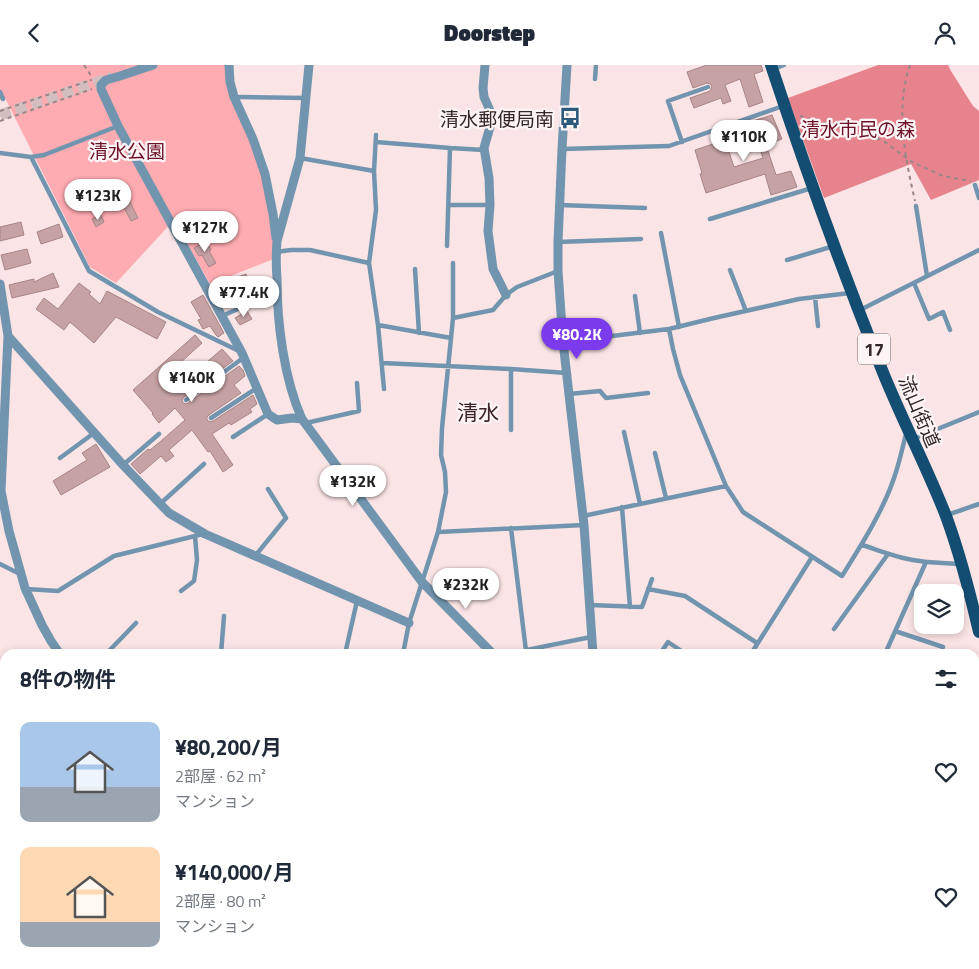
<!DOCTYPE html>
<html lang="ja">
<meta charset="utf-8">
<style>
:root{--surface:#fff;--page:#f2f2f3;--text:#1f2937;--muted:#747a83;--accent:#7c3aed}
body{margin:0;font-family:"Titillium Web","Noto Sans JP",sans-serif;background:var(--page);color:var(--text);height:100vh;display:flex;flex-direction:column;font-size:19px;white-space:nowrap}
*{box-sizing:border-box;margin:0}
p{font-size:16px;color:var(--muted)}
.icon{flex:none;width:28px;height:28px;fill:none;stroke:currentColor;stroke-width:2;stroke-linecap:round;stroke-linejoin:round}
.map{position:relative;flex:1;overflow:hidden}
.sheet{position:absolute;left:0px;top:584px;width:980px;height:321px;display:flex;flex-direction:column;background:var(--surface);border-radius:15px 15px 0 0;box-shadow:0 2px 8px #0003}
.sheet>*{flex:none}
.buttons{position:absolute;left:914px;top:519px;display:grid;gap:10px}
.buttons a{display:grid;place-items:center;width:50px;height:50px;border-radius:10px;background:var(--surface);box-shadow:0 2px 8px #0003;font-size:25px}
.price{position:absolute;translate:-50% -42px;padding:0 11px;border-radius:18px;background:#fff;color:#222;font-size:16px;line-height:32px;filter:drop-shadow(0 1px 2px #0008)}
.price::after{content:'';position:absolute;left:50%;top:30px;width:15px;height:11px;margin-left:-8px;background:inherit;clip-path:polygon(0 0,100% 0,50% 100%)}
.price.current{background:var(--accent);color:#fff}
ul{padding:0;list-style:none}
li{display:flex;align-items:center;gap:15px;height:125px;padding:0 20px}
li span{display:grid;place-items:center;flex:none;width:140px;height:100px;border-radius:10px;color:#555}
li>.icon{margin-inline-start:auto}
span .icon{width:60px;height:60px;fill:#fffc;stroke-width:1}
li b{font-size:21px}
h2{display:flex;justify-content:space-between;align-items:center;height:60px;padding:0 20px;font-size:21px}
header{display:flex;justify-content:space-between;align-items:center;height:65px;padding:0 20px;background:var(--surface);font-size:22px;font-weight:800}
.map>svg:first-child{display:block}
</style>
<header><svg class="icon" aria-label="back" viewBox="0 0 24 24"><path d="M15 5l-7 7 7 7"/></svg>Doorstep<svg class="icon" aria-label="person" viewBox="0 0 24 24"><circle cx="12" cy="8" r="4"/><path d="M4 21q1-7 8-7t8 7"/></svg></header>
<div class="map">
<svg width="979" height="904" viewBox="0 0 979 904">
<rect width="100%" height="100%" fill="#fbe4e5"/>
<path fill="#feabb1" d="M0,0h225c22,63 49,126 49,194l-64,25 -36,-64 -58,63 -26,-16 -85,-169 -5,2z"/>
<path fill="#e7838c" d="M878,0h70l3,6 22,35 6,5v69l-48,20 -20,-36 -87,34 -36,-100z"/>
<path fill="#c6a2a4" stroke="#a78486" d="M707,0h54l2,6 -9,3 9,28 -14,5 -9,-28 -15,6 6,16 -8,3 -2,-6 -27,10 -4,-10 20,-7 2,-5 -2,-2 -3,-1 -14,5 -6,-16z
M772,50l10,24 -16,6 10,30 15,-4 6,16 -26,8 -6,-21 -59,19 -6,-19 2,-1 -7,-23 30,-10 9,27 29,-9 -13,-36z
M122,121l16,32 -7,3 -16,-31z
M101,150l3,7 -8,5 -4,-8z
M21,157l3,13 -24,6v-14z
M59,159l4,13 -22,7 -4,-12z
M206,176l5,9 -2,1 7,12 -7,4 -7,-12 -3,1 -5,-8z
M27,184l4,14 -26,7 -4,-15z
M53,208l6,14 -47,11 -3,-13 25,-6v3z
M246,209l5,13 -22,8 -5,-13z
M79,218l12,9 -2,2 11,10 7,-13 59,31 -9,17 -41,-22 -22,26 -24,-21 -6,8 -28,-21 8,-11 14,11z
M203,230l21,38 -6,4 -2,-2 -6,-9 -7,3 -5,-9 3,-1 -10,-17z
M247,246l5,8 -12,6 -5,-7z
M195,270l7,8 -22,20 10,11 9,-7 1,1 22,-19 11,12 -49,36 -2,3 1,3 3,1 2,-1 51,-37 4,4 2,6 -11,9 7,8 -32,22 -2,2v3l3,2 3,-1 40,-26 4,9 -7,5 2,3 -21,13 -2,-2 -17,11 21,31 -10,7 -13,-21 -2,1 -16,-22 -23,20 5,6 -8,6 -5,-6 -21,18 -9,-10 17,-15 2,1 11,-9 24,-21 -10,-12 -16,15 -7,-9 1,-1 -20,-23z
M96,379l14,23 -49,28 -8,-14 34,-21 -5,-7z"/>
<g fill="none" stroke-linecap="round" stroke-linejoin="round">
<path stroke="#d3bebf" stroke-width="11" stroke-dasharray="11 5.5" stroke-linecap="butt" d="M0,50l112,-38"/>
<path stroke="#998788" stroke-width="2" stroke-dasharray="4 4" stroke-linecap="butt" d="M84,0l6,9 1,7
M910,0c-15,44 -5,92 5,136
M0,46l91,-31
M800,51l82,24 30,22 31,14 28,5
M0,56l92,-32"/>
<path stroke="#7295af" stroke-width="4.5" d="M774,4l10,-4
M595,14l1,-14
M0,27l3,7
M235,32l71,1
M118,61l-74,29 -13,2 58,114 69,41 83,40
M376,77l74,6 -3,98
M682,77l-14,-41 40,-14
M450,83l34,2
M562,84l107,-3 114,-40
M0,88l31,4
M300,93l74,13 2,39 -7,53 9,62 6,64
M374,106l2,-36
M975,120l4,13
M449,140h41
M559,140l86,3
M916,141l11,70
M710,154l102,-31
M661,168l18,94
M558,177l83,-3
M276,187l15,-2h19l59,13
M787,195l47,-14
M415,204l4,64
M730,205l16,41
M914,218l15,36 14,-7 7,18
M635,231l5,37
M815,232l3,29
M860,245l119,-60
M222,251l55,-24
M453,253l40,-8 13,-15 11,-8 41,-16
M378,260l73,13
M669,264l4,20 7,26 46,111 17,26 99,64c20,-32 43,-68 54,-104 4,-13 7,-26 10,-38
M563,277l106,-13 45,-11 54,-12 31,-7 51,-6
M382,298l129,6 56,4
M569,329l31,-3 6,7 42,-5
M186,335l57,-42
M211,353l46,-30
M306,358l53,-12 -2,-28
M511,365v-61
M624,367l16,72
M233,372l35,-23
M913,374l66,-27
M655,388l11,45
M60,393l34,-25
M123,400l36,-31
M160,439l44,-40
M622,442l8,100
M947,450l32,-11
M583,451l143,-30
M511,463l15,123
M438,467l146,-7
M862,480c19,6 38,14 58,16 13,2 27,2 40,3
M255,491l31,-38 -18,-29
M0,499l20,10
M26,524l32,2 56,-35 89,-22
M648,524l37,7 72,47
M181,526l13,-10 3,-21 -2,-24
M590,540l52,2 10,-28
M834,564l54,-75
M895,566l48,16
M106,589l30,-31
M221,589l3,-38
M345,589l12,-53
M403,589l6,-31 29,-91 8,-40 -1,-20 -4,-17 1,-27 11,-110v-55
M507,589l84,-17
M660,589l8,-12 18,12
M751,589l61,-97
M885,589l41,-92
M975,665h4
M975,820l4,1
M978,865l1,-6
M173,900l9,4
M557,900v4
M819,903l12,-3
M8,904l5,-4
M219,904l1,-4
M345,904l1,-4
M490,904l21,-4"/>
<path stroke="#7295af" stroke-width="9" d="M153,0l-33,11 -14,4 -5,5v4l17,37 124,227 26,61 9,6 15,-2 10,1
M229,0l1,17 4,15 19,42 12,35 8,40 3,24
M309,0l-9,93 -23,83c-1,13 -1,25 0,38 0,44 7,100 25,140l120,163 71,72
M485,0l-2,23 1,9 8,18v5l-8,28 5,30 1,27 -2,26 5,38 13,26
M567,0l-5,84 -4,93v29l5,71 21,183 9,129
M0,219l8,52 -7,155 8,40 16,57 17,37 9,16 9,13
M8,271l115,129 46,48 36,21 204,89
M975,759h4
M615,900l1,4
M683,900l1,4
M819,903v-3
M763,904l15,-4"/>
<path stroke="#134d71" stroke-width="12" d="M771,0c34,103 71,205 111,305 20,50 45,97 64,146 14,38 24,77 33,116"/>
</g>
<defs>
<g id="bus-bare" transform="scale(1.725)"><path d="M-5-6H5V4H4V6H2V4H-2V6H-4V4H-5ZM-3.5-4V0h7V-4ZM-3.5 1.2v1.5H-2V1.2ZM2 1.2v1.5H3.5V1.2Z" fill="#2d5a7a" stroke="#fdf5f5" stroke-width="2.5" paint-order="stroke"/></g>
</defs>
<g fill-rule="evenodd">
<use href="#bus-bare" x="570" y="53"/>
</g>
<g text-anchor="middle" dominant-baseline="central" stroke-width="4.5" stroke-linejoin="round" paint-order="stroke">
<rect fill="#fdf5f5" stroke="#706465" stroke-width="1" x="858" y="268.5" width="32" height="31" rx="4"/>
<g font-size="18" font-weight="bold" fill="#342627">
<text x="874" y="284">17</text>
</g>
<g font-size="19" fill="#342627" stroke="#fdf5f5" text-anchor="end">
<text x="554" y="53">清水郵便局南</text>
</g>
<g font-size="19" fill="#6c1125" stroke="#fdf5f5">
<text x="858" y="63">清水市民の森</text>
<text x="127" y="85">清水公園</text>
</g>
<g font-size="19" fill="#342627" stroke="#fdf5f5">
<text transform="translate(920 346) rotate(67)">流山街道</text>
</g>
<g font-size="21" fill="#3e2224" stroke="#fdf5f5">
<text x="478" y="347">清水</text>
</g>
</g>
</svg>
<div class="buttons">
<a><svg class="icon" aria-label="layers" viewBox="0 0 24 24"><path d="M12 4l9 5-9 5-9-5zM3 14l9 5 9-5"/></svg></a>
</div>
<b class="price" style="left:744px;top:97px">¥110K</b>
<b class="price" style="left:98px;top:156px">¥123K</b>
<b class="price" style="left:205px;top:188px">¥127K</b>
<b class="price" style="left:244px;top:253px">¥77.4K</b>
<b class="price current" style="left:577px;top:295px">¥80.2K</b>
<b class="price" style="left:192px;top:338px">¥140K</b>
<b class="price" style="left:353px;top:442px">¥132K</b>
<b class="price" style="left:466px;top:545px">¥232K</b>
<section class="sheet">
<h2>8件の物件<svg class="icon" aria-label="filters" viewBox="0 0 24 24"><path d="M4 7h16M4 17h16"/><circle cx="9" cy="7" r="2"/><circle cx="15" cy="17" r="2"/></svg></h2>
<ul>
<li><span style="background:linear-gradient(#a9c7e8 65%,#9aa5b1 0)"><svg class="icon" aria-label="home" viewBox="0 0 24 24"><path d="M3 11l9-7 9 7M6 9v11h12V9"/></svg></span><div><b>¥80,200/月</b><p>2部屋 · 62 m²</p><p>マンション</p></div><svg class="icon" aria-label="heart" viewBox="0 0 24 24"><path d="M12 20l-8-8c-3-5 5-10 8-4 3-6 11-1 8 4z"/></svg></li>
<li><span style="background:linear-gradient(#ffd9b3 75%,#9aa5b1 0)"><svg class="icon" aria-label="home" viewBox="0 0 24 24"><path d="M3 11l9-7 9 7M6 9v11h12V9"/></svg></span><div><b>¥140,000/月</b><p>2部屋 · 80 m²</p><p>マンション</p></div><svg class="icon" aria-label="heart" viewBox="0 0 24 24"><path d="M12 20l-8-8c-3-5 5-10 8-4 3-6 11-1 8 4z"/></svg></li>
</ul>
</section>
</div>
